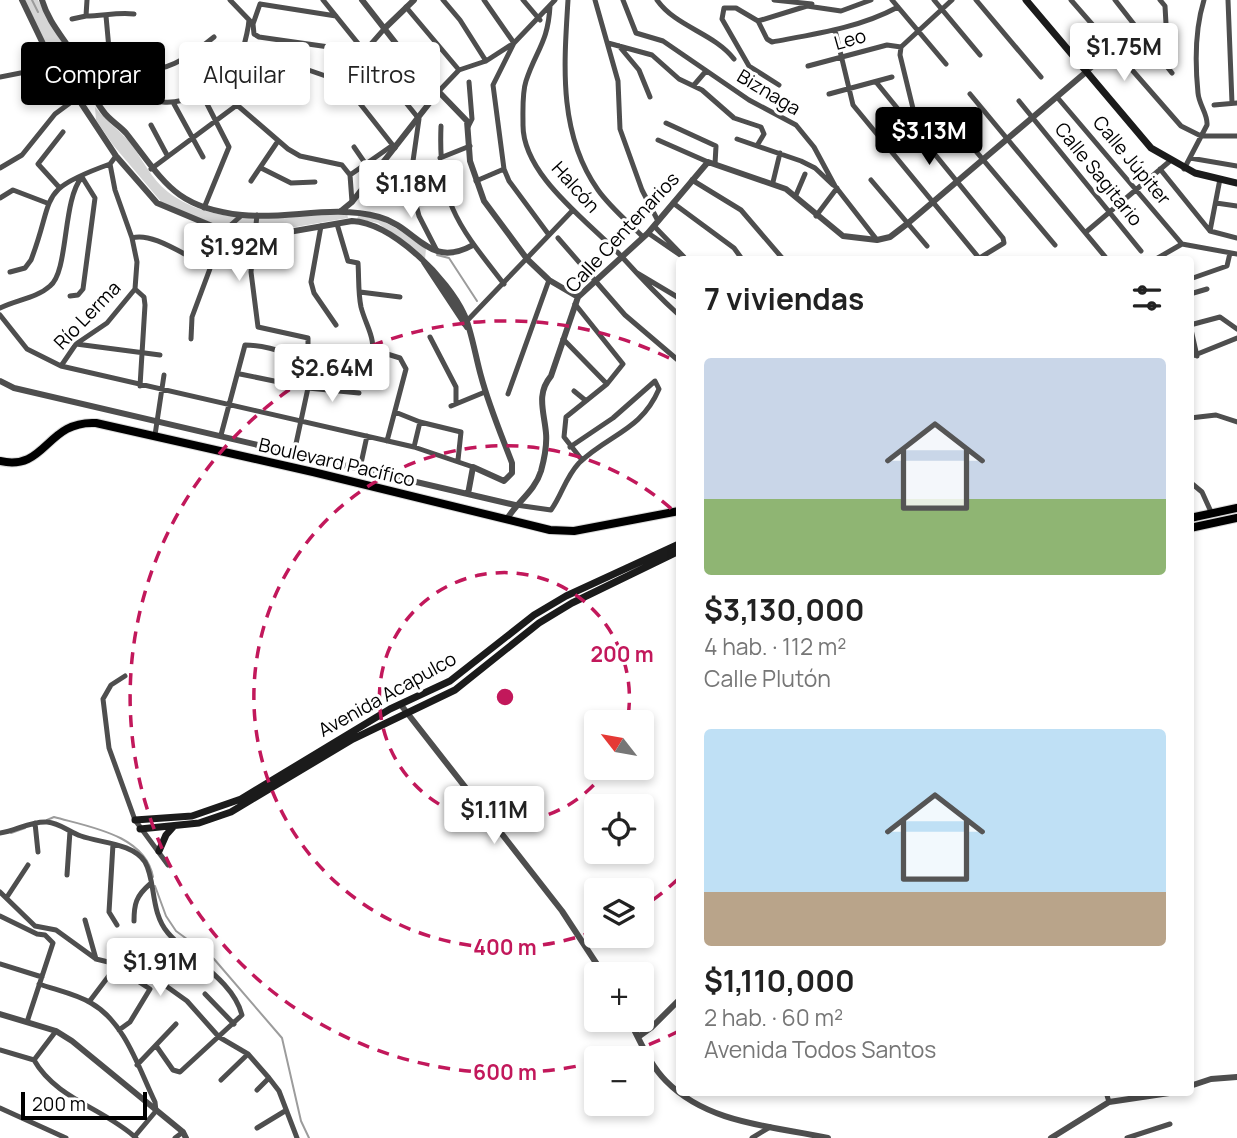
<!DOCTYPE html>
<html lang="es">
<meta charset="utf-8">
<style>
:root{--surface:#fff;--page:#f2f2f2;--text:#222;--muted:#767676;--accent:#000}
body{margin:0;font-family:Manrope,sans-serif;background:var(--page);color:var(--text);height:100vh;display:flex;flex-direction:column;font-size:26px;white-space:nowrap}
*{box-sizing:border-box;margin:0}
p{font-size:23px;color:var(--muted)}
.icon{flex:none;width:38px;height:38px;fill:none;stroke:currentColor;stroke-width:2;stroke-linecap:round;stroke-linejoin:round}
.map{position:relative;flex:1;overflow:hidden}
.sheet{position:absolute;left:676px;top:256px;width:518px;height:840px;display:flex;flex-direction:column;background:var(--surface);border-radius:7px;box-shadow:0 4px 10px #0003}
.sheet>*{flex:none}
.top-card{position:absolute;left:21px;top:42px;width:550px;height:63px;display:flex;gap:14px}
.needle{width:46px;rotate:301deg}
.controls{position:absolute;left:584px;top:710px;display:grid;gap:14px}
.controls a{display:grid;place-items:center;width:70px;height:70px;border-radius:7px;background:var(--surface);box-shadow:0 4px 10px #0003;font-size:35px}
.scale{position:absolute;left:21px;bottom:18px;width:126px;box-sizing:border-box;padding-left:7px;border:4px solid #000;border-top:0;font-size:19px;line-height:24px;white-space:nowrap;color:#000;-webkit-text-stroke:5px #fff;paint-order:stroke}
.price{position:absolute;translate:-50% -60px;padding:0 16px;border-radius:7px;background:#fff;color:#222;font-size:23px;line-height:46px;filter:drop-shadow(0 2px 4px #0008)}
.price::after{content:'';position:absolute;left:50%;top:42px;width:21px;height:16px;margin-left:-10px;background:inherit;clip-path:polygon(0 0,100% 0,50% 100%)}
.price.selected{background:var(--accent);color:#fff}
ul{padding:0;list-style:none}
li{display:grid;align-content:center;gap:14px;height:371px;padding:0 28px}
li span{display:grid;place-items:center;height:217px;border-radius:7px;color:#555}
li>.icon{margin-inline-start:auto}
span .icon{width:126px;height:126px;fill:#fffc;stroke-width:1}
li b{font-size:30px}
h2{display:flex;justify-content:space-between;align-items:center;height:84px;padding:0 28px;font-size:30px}
.pill{padding:0 24px;border-radius:7px;background:var(--surface);box-shadow:0 4px 10px #0003;font-size:24px;line-height:63px}
.pill.selected{background:var(--accent);color:#fff}
.map>svg:first-child{display:block}
</style>
<div class="map">
<svg width="1237" height="1138" viewBox="0 0 1237 1138">
<rect width="100%" height="100%" fill="#fff"/>
<path fill="#d5d5d5" d="M25,0h13l49,88 1,18 -42,-61z
M95,107c10,13 23,22 34,34 13,17 22,38 39,51 49,38 122,24 179,21l1,5 -93,16 -25,-4 -67,-26 -50,-59 -17,-25z
M359,214c29,6 44,18 67,35l-1,10 -47,-36 -21,-4z"/>
<g fill="none" stroke-linecap="round" stroke-linejoin="round">
<path stroke="#9c9c9c" stroke-width="2" d="M32,0l6,12
M437,255l12,3 28,43
M47,820l7,-3c36,10 91,18 99,60
M11,833l14,-5
M155,886l11,30 10,15 38,28 68,79 19,83 8,17"/>
<g stroke="#dbdbdb" stroke-width="10">
<path id="primary" d="M0,461c46,11 46,-41 96,-38l217,49 237,58 24,1 105,-20
M1190,518l47,-10
M1190,528l47,-10"/>
</g>
<path stroke="#4e4e4e" stroke-width="5" d="M87,0l-1,16c17,0 31,-4 48,-2
M230,0l23,24 1,10 5,3 105,15 21,-24
M323,0l96,119 -9,63 9,34 18,35
M443,0l17,20 26,41
M484,0l30,43 -21,42 11,84 5,12 40,54
M523,0l17,20
M568,0c-4,65 -10,133 30,190 12,17 30,32 45,47
M595,0l23,81 2,48 22,61 16,31
M623,0l13,33 27,8 86,59 47,25 18,22 21,39 42,54
M657,0c19,27 57,33 77,59
M774,0l38,4
M892,0l54,64
M934,0l46,55
M976,0l65,77
M1071,0l110,126 20,10h36
M1115,0l57,73
M1160,0l5,6 2,36
M1228,0l4,103
M260,4l76,12
M550,6c-2,37 -14,44 -24,75 -4,12 -3,30 -3,43 -1,52 68,99 100,134 18,20 36,39 56,57
M406,7l53,63
M106,16l3,33
M72,19l14,-3
M758,21l9,18 5,3c43,-8 87,-14 126,-35
M253,24l7,-20
M835,30l18,75 126,153
M608,43l44,12 27,24 23,11 32,28 27,9 3,7 -6,10
M619,46l20,24 11,27
M109,49c6,6 13,15 20,18 32,11 62,-11 85,-30
M74,55l35,-6
M268,56l75,26 52,66
M808,66l79,-21 14,2
M1086,72l53,-44
M106,74l9,17c28,7 54,19 80,4l9,3 25,49 -25,61
M0,77l56,-11
M876,82l127,156 1,5 -26,16
M694,85l12,-14
M779,85l-30,-19 -27,-47 2,-11h12l22,13 49,-15 34,5 30,-11
M438,92l21,-22 27,-9 28,-18 41,-43
M829,94l63,-17
M970,94l137,165
M1057,97l125,147
M1019,101l122,150
M174,104l29,53
M237,105l51,44 12,7 42,9 8,10 2,27
M1214,105l23,-2
M942,111l113,134
M666,123l50,23 -1,18
M151,125l16,30
M441,126c-3,77 17,99 63,158
M468,127l4,-8 -3,-37
M919,133l-19,-78 1,-8 51,-47
M737,139l64,22 14,7 18,17
M658,140l50,22
M354,147l11,16
M440,158l30,-12
M1190,158l47,8
M0,168l22,-13 33,-41 23,-17
M261,168l30,15 24,-1
M151,169l86,-64c-8,-28 10,-57 12,-85
M1160,169l50,62
M1184,169l23,-44c1,-11 -8,-20 -9,-32 -3,-30 -3,-64 6,-93
M350,175l43,-30
M692,180l49,30 42,49
M871,180l56,66
M251,181l27,-40
M476,181l28,-12
M773,182l7,-29
M58,186l-20,-22 25,-32
M796,195l9,-21
M0,198l13,-8 34,13
M673,203l61,45 8,11
M1216,203l21,3
M257,215l-6,57 7,55 50,11v50l-14,65
M816,216l21,-28
M321,226l-10,56 3,11 22,32
M654,226l30,31
M1210,231l10,-52
M1210,231l27,7
M282,232l2,33
M1086,232l84,-71
M648,233l38,26
M132,238c21,-7 57,21 79,29
M558,238l67,77 54,46
M1156,259l26,-15 55,10
M10,272l15,-4 6,-8c25,-65 4,-69 79,-96l6,-8
M637,273l42,25
M1190,279l37,-13 3,-13
M135,289l9,8 1,8 -5,81
M360,292l40,5
M1190,294l17,-5
M70,296l8,-1 5,-6 12,-91 -13,-21
M575,304l48,60 -16,20 -41,33 -2,20 18,23
M0,308c16,-8 37,-10 50,-22 19,-15 12,-86 32,-109
M0,315l27,34 34,17 353,81 59,20
M464,324l109,-114
M430,337l26,50v16
M191,339l1,-22 32,-86 18,-16
M563,339l44,45
M76,344l84,11
M1197,356l-7,-31 30,-8 17,12
M1190,357l47,-19
M370,360l14,-7 16,5 6,11 -19,72
M61,366l15,-22 31,-21 28,-34 2,-27 -5,-24 -17,-48 -5,-26
M240,374l68,14 51,5
M574,391l11,9
M508,394l41,-114
M451,406l34,-14
M395,412l25,10 41,10 -3,28
M1190,418l26,-3 21,7
M155,435l9,-60
M221,435l24,-90c43,0 81,34 125,15 8,-20 -4,-33 -9,-53 -3,-14 -2,-30 -3,-44l-10,-2 -11,-37
M414,447l6,-25
M360,468l7,-32
M1190,482l12,10 10,22
M516,505l35,5c11,-15 14,-32 28,-47 30,-29 62,-32 80,-74l-4,-8 -42,37 -43,29
M125,676l-14,9 -8,14 6,49 26,72 33,45
M35,823l3,29
M0,833c16,-2 30,-12 47,-11 13,1 22,10 34,14 19,7 52,7 64,26 11,19 5,50 23,71 22,26 65,47 74,82l-62,57 -7,-2 -16,-23
M113,844l-4,68 8,13
M67,875l3,-44
M0,892l35,34 21,4 40,29 49,12 42,30 32,36 29,17 21,24 10,13 18,47
M7,897l21,-32
M0,916l37,18 8,1 8,8 -26,79
M85,920l11,39
M134,921c0,-17 2,-25 16,-37
M0,964l42,13
M116,967l34,22 -20,33 -11,8
M39,984c17,6 37,10 52,19 34,19 48,66 64,99l1,9 -21,25
M205,994l29,30
M89,1002l28,-37
M0,1050l34,10
M34,1060c22,39 71,49 102,78
M34,1060l22,-29
M137,1065l39,-41
M221,1080l27,-26
M257,1090l12,-12
M1106,1092l3,10
M0,1108l66,30
M257,1128l28,-17
M175,1138l8,-6
M752,1138l18,-11
M1127,1138l43,-14"/>
<path stroke="#4e4e4e" stroke-width="6" d="M22,0l24,50 70,106 41,47 67,28 30,7 98,-17c41,2 96,58 112,93 7,14 12,45 17,62 8,30 20,58 31,87v10l-8,8 -31,-14 -5,27
M42,0c6,21 20,36 32,55 11,17 16,40 29,56 6,9 16,14 23,22 38,48 48,75 116,82 46,5 90,-11 137,2 38,10 49,53 94,28
M362,0l50,64 55,57 3,40 14,40 43,58 22,21 29,17
M385,28l29,-28
M341,211l11,-9 86,-110
M424,262l43,65
M0,381l14,7 501,117
M507,519c10,-17 28,-28 34,-48 3,-11 6,-27 5,-38 -2,-22 -10,-39 5,-57l27,-79 70,-64 60,-71 78,27 57,47 34,4 13,-3 17,-13 179,-152
M401,705l161,206 42,64
M0,1014l56,17 16,10 111,91 3,6
M629,1020c11,20 20,44 37,61 42,43 106,45 162,57
M638,1037l14,-10 27,-27
M1190,1086l21,-7 26,-2
M1051,1138l58,-36 67,-10"/>
<path stroke="#1b1b1b" stroke-width="7" d="M1026,0l125,148 44,25 42,10
M135,820l57,-4 49,-17 149,-90 60,-28 84,-66 32,-19 113,-52
M140,829l59,-6 32,-11 122,-73 102,-49 84,-67 33,-20 107,-52
M159,851l7,-16 8,-9"/>
<use href="#primary" stroke="#000" stroke-width="8"/>
</g>
<g fill="none" stroke="#c2185b" stroke-width="3.5" stroke-dasharray="12 9">
<path d="M607 769A125 125 0 1 1 627 722"/>
<path d="M678 879A251 251 0 0 1 644 906M595 931A251 251 0 1 1 678 515"/>
<path d="M679 1031A376 376 0 0 1 609 1058M596 1062A376 376 0 1 1 679 363"/>
</g>
<g text-anchor="middle" dominant-baseline="central" stroke-width="6" stroke-linejoin="round" paint-order="stroke">
<g font-size="19" fill="#000" stroke="#fff">
<text transform="translate(850 39) rotate(-16)">Leo</text>
<text transform="translate(769 92) rotate(31)">Biznaga</text>
<text transform="translate(1132 160) rotate(50)">Calle Júpiter</text>
<text transform="translate(1099 174) rotate(51)">Calle Sagitario</text>
<text transform="translate(576 187) rotate(48)">Halcón</text>
<text transform="translate(622 232) rotate(-47)">Calle Centenarios</text>
<text transform="translate(87 315) rotate(-46)">Río Lerma</text>
<text transform="translate(337 462) rotate(13)">Boulevard Pacífico</text>
<text transform="translate(387 694) rotate(-29)">Avenida Acapulco</text>
</g>
</g>
<circle cx="505" cy="697" r="10" fill="#c2185b" stroke="#fff" stroke-width="3.5"/>
<g font-size="21" text-anchor="middle" font-weight="bold" fill="#c2185b" stroke="#fff" stroke-width="6" stroke-linejoin="round" paint-order="stroke">
<text x="622" y="662">200 m</text>
<text x="505" y="955">400 m</text>
<text x="505" y="1080">600 m</text>
</g>
</svg>
<div class="controls">
<a><svg class="needle" viewBox="-14 -14 28 28"><path d="M0-13l5 13h-10z" fill="#e53935"/><path d="M0 13l5-13h-10z" fill="#767676"/></svg></a>
<a><svg class="icon" aria-label="locate" viewBox="0 0 24 24"><circle cx="12" cy="12" r="6"/><path d="M12 2v4M12 18v4M2 12h4M18 12h4"/></svg></a>
<a><svg class="icon" aria-label="layers" viewBox="0 0 24 24"><path d="M12 4l9 5-9 5-9-5zM3 14l9 5 9-5"/></svg></a>
<a>+</a>
<a>−</a>
</div>
<div class="scale">200 m</div>
<b class="price" style="left:1124px;top:83px">$1.75M</b>
<b class="price selected" style="left:929px;top:167px">$3.13M</b>
<b class="price" style="left:411px;top:220px">$1.18M</b>
<b class="price" style="left:239px;top:283px">$1.92M</b>
<b class="price" style="left:332px;top:404px">$2.64M</b>
<b class="price" style="left:494px;top:846px">$1.11M</b>
<b class="price" style="left:160px;top:998px">$1.91M</b>
<div class="top-card">
<a class="pill selected">Comprar</a>
<a class="pill">Alquilar</a>
<a class="pill">Filtros</a>
</div>
<section class="sheet">
<h2>7 viviendas<svg class="icon" aria-label="filters" viewBox="0 0 24 24"><path d="M4 7h16M4 17h16"/><circle cx="9" cy="7" r="2"/><circle cx="15" cy="17" r="2"/></svg></h2>
<ul>
<li><span style="background:linear-gradient(#c9d6e8 65%,#8fb573 0)"><svg class="icon" aria-label="home" viewBox="0 0 24 24"><path d="M3 11l9-7 9 7M6 9v11h12V9"/></svg></span><div><b>$3,130,000</b><p>4 hab. · 112 m²</p><p>Calle Plutón</p></div></li>
<li><span style="background:linear-gradient(#bfe0f5 75%,#b9a48a 0)"><svg class="icon" aria-label="home" viewBox="0 0 24 24"><path d="M3 11l9-7 9 7M6 9v11h12V9"/></svg></span><div><b>$1,110,000</b><p>2 hab. · 60 m²</p><p>Avenida Todos Santos</p></div></li>
</ul>
</section>
</div>
